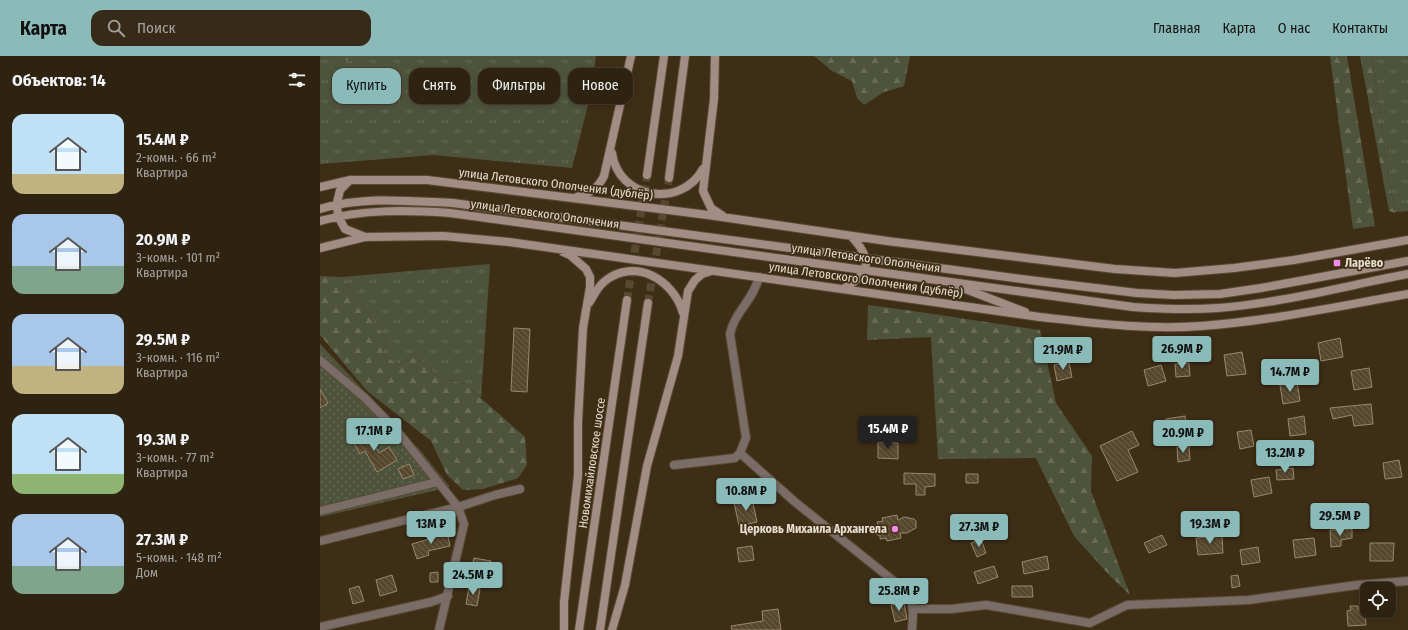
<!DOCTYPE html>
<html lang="ru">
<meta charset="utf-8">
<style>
:root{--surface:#2e2210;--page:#362a19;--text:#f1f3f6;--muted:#a7a49f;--line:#493f30;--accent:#8bbbb9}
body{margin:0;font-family:"Fira Sans Condensed",sans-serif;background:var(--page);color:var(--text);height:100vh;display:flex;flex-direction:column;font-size:15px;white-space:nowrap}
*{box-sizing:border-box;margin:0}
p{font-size:13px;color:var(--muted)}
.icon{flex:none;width:22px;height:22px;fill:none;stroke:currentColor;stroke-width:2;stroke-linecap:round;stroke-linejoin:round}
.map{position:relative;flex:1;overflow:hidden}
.panel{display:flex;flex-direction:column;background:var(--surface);width:320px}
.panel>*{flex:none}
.hud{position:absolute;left:12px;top:12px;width:380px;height:36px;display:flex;gap:8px}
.fabs{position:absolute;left:1040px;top:526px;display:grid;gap:8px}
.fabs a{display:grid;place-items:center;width:36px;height:36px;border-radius:8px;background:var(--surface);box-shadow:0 2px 6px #0003,0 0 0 1px var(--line);font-size:20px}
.price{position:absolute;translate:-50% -34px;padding:0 9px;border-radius:4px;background:var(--accent);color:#111;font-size:13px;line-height:26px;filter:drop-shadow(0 1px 2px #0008)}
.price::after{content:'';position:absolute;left:50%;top:24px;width:12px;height:9px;margin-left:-6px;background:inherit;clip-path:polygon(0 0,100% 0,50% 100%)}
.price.active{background:#222;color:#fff}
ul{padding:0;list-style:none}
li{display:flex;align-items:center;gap:12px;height:100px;padding:0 12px}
li span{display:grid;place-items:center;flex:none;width:112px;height:80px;border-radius:12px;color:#555}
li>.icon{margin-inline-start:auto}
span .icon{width:48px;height:48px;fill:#fffc;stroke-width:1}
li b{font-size:17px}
h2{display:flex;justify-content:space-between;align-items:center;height:48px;padding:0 12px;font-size:17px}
.tag{padding:0 14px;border-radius:12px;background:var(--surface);box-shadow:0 2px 6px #0003,0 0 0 1px var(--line);font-size:14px;line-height:36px}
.tag.active{background:var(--accent);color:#111}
header{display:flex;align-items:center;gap:24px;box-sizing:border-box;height:56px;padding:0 20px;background:var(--accent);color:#111}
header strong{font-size:19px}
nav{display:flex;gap:22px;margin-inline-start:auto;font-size:14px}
.search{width:280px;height:36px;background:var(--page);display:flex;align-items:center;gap:10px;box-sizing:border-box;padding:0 14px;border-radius:12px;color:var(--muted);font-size:15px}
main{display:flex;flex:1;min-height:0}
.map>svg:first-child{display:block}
</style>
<header>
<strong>Карта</strong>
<div class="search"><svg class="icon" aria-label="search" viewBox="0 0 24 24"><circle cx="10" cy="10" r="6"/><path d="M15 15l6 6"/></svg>Поиск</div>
<nav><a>Главная</a><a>Карта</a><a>О нас</a><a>Контакты</a></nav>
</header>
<main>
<section class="panel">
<h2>Объектов: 14<svg class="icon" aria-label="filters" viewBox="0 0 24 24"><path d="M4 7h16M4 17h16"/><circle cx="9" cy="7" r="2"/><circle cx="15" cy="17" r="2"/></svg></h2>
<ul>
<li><span style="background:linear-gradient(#bfe0f5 75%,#c2b280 0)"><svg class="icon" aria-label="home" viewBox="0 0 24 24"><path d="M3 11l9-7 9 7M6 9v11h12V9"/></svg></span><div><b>15.4M ₽</b><p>2-комн. · 66 m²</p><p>Квартира</p></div></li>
<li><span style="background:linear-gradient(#a9c7e8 65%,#7fa58c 0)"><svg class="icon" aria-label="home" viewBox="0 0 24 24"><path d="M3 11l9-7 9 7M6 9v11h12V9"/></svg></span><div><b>20.9M ₽</b><p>3-комн. · 101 m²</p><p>Квартира</p></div></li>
<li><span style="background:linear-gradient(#a9c7e8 65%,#c2b280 0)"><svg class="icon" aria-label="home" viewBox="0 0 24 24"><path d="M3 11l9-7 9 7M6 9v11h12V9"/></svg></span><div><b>29.5M ₽</b><p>3-комн. · 116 m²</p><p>Квартира</p></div></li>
<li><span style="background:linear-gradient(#bfe0f5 75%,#8fb573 0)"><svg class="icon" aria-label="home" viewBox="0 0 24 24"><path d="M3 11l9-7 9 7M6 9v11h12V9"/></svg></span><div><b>19.3M ₽</b><p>3-комн. · 77 m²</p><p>Квартира</p></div></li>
<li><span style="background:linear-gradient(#a9c7e8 65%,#7fa58c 0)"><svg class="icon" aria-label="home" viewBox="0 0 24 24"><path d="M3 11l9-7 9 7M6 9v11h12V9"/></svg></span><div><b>27.3M ₽</b><p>5-комн. · 148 m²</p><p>Дом</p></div></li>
</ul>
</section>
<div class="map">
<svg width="1088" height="574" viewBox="0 0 1088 574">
<defs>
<pattern id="grass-tufts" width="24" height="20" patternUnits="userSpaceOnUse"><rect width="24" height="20" fill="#4e543c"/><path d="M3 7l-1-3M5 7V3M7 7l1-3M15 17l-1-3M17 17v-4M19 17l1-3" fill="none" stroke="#686c57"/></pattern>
<pattern id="forest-firs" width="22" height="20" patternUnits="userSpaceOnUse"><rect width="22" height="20" fill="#4e543c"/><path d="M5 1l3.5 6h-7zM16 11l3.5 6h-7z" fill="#686c57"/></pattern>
<pattern id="garden-dots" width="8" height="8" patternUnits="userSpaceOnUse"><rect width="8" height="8" fill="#4e543c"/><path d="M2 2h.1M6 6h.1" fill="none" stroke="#686c57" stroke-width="1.8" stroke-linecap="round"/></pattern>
<pattern id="building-back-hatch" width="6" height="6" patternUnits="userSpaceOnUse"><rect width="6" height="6" fill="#57472e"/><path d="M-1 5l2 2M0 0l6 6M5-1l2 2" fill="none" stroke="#6f614b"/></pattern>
</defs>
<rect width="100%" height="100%" fill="#3e2e16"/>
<path fill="url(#grass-tufts)" d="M10,0l8,4 19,1 6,-5h233l-5,37 -19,75 -138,-13 -114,9v-106z
M1052,0h36v155l-13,1 -7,-37z
M170,208l-9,134 -16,-14 -25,-6 -23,-22 -18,8 -18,-10 6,-14 -45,-63z"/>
<path fill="url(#forest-firs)" d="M0,0h43l-6,5 -19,-1 -8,-4 -9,3z
M494,0h96l-6,30 -20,6 -20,13 -7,-7 -5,-17 -20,-10z
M1010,0h17l28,170 -22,3z
M1040,0h12l16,119 7,38 -6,-2z
M0,220l22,1 45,63 -6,14 18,10 18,-8 23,22 25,6 60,53 2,28 -9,13 -35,11 -20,1 -16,-15 -16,-34 -64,-50 -47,-56z
M548,249c58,7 115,17 172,25l16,73 36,53 -1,35 39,104 -20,-19 -36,-40 -38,-78 -98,1 -7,-122 -64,3z"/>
<path fill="url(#garden-dots)" d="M0,288l99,105 31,38 -130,30z"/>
<path fill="url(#building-back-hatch)" stroke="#9a886d" d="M194,272l16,1 -3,63 -16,-1z
M1020,282l3,19 -22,4 -3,-18z
M922,296l4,22 -19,2 -3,-21z
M749,306l3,15 -15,4 -3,-16z
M869,307l1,13 -14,1 -1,-13z
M841,309l5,16 -18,5 -4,-16z
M1049,312l3,19 -18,3 -3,-19z
M977,326l3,19 -17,3 -3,-19z
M0,333l8,14 -8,5z
M1051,348l2,20 -19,2 -2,-11 -19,4 -3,-11z
M865,360l2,16 -19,2 -2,-15z
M984,360l2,18 -16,2 -2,-17z
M931,374l3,16 -14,3 -3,-17z
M812,375l7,14 -11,5 10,22 -21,9 -17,-35z
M46,376l13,21 10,-6 8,13 -20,12 -12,-21 -5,3 -8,-14z
M558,386l20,1v16l-20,-1z
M869,390l1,14 -12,2 -1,-15z
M1079,404l3,17 -17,2 -2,-16z
M89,408l5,11 -11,4 -5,-10z
M973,412l1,11 -17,1 -1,-10z
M584,417l31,1v12l-10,1v8h-9v-11h-12z
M646,418h12v9h-12z
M949,421l3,16 -18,4 -3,-17z
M432,442l5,24 -18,4 -5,-24z
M577,459l1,5 6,-3 10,2 2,2v7l-9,5h-7l1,5 -14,3 -1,-3 -6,1v-4h-3l-2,-9h3l-1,-4 6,-1 -1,-3z
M1032,473v9l-11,2v6l-10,1 -1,-17z
M127,475l3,15 -22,5 1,4 -12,4 -5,-15 24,-7 -1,-3z
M842,479l5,10 -18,8 -5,-10z
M902,480l1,17 -25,2 -2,-17z
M994,482l2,17 -21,3 -2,-18z
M661,483l5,14 -9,4 -6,-14z
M1050,487h24l-1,18h-23z
M432,490l2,14 -15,2 -2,-14z
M938,491l2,15 -18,3 -2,-15z
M727,500l2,13 -25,5 -2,-12z
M154,502l17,3 -2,15 -18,-4z
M674,510l4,11 -20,7 -4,-12z
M118,516v10h-8v-9z
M72,519l5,16 -17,5 -4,-16z
M918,519l2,11 -8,2 -1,-12z
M39,530l5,15 -11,3 -4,-15z
M692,530h20l1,11h-21z
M149,531l11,2 -3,17 -11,-2z
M584,547l3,16 -12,3 -4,-17z
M1030,550h8v4h7l1,15 -18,1 -1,-15 4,-1z
M458,553l3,21h-49l-1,-4 32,-5 -1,-10z"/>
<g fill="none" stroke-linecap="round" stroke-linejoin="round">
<path stroke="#584832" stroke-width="8" stroke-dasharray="8 4" stroke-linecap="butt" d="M307,244l20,-125
M328,247l21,-125"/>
<g stroke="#594a34" stroke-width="10">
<path id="street" d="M0,304l45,38 33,34 60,75 6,17 -25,106
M420,397l55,49 110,88c10,12 8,26 7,40
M354,409l61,-7 5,-5 6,-15 -16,-104c5,-23 23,-33 29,-57
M0,455l117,-29
M0,485l138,-34 37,-12 25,-6
M593,553h38l35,-4 104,18 37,-18 122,-5 108,-15 51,-4
M0,571l111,-25 17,-6"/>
</g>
<g stroke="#594a34" stroke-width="10">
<path id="secondary" d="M395,0l-1,43 -11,92 8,17 12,8
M292,97c6,46 69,56 91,16
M327,119l17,-119
M349,122l16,-122
M30,124l-10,10 -3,13 1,13 7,13 20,8
M0,131l30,-7h77l281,35 179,26 228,28 60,4 59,-5 60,-8 114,-20
M257,141c13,-3 21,-9 27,-21l27,-120
M0,153c44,-13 88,-8 133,-6l584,78 100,12 37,2 46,-1 41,-6 147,-27
M0,165c43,-12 86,-11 130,-8l683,94c28,2 57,3 85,1 64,-5 127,-22 190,-34
M0,192l45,-11 78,-1 66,6 531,75c53,6 107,13 161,9 69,-5 139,-20 207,-32
M243,196l7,3 16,14 4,8v10l-7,41 -5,94v53l-14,127v28
M635,229l70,27
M523,233c28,-16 30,-30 8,-53
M269,247c5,-8 9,-17 16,-22 30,-24 69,-1 78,32
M259,574l48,-330
M280,574l48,-327
M292,574l13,-45 22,-119 31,-110 10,-65 7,-11 7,-6 9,-3"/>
</g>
<use href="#street" stroke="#7a6c66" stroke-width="8"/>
<use href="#secondary" stroke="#a28c83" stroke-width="8"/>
</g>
<g fill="#f788eb" stroke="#3e2e16" stroke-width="1.5">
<rect x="1013" y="203" width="8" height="8" rx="2"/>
<circle cx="575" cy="473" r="4"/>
</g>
<g text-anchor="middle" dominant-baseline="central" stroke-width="3.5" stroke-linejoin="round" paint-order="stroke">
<g font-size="12" fill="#e8ded0" stroke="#3e2e16">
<text transform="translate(236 128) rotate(7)">улица Летовского Ополчения (дублёр)</text>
<text transform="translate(225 158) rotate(8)">улица Летовского Ополчения</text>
<text transform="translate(546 202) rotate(8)">улица Летовского Ополчения</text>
<text transform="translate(546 224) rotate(8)">улица Летовского Ополчения (дублёр)</text>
<text transform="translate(272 407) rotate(-82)">Новомихайловское шоссе</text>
</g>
<g font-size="12" font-weight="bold" fill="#e8ded0" stroke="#3e2e16" text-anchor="start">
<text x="1025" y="207">Ларёво</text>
<text x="567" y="473" text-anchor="end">Церковь Михаила Архангела</text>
</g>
</g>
</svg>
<div class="fabs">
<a><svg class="icon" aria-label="locate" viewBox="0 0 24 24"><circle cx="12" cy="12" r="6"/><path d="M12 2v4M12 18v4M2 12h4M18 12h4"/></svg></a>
</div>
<b class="price" style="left:862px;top:314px">26.9M ₽</b>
<b class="price" style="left:743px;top:315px">21.9M ₽</b>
<b class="price" style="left:970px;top:337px">14.7M ₽</b>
<b class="price active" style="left:568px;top:394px">15.4M ₽</b>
<b class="price" style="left:54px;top:396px">17.1M ₽</b>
<b class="price" style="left:863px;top:398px">20.9M ₽</b>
<b class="price" style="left:965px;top:418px">13.2M ₽</b>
<b class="price" style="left:426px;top:456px">10.8M ₽</b>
<b class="price" style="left:1020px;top:481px">29.5M ₽</b>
<b class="price" style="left:111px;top:489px">13M ₽</b>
<b class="price" style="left:890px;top:489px">19.3M ₽</b>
<b class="price" style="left:659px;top:492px">27.3M ₽</b>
<b class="price" style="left:153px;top:540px">24.5M ₽</b>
<b class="price" style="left:579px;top:556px">25.8M ₽</b>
<div class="hud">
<a class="tag active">Купить</a>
<a class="tag">Снять</a>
<a class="tag">Фильтры</a>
<a class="tag">Новое</a>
</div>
</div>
</main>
